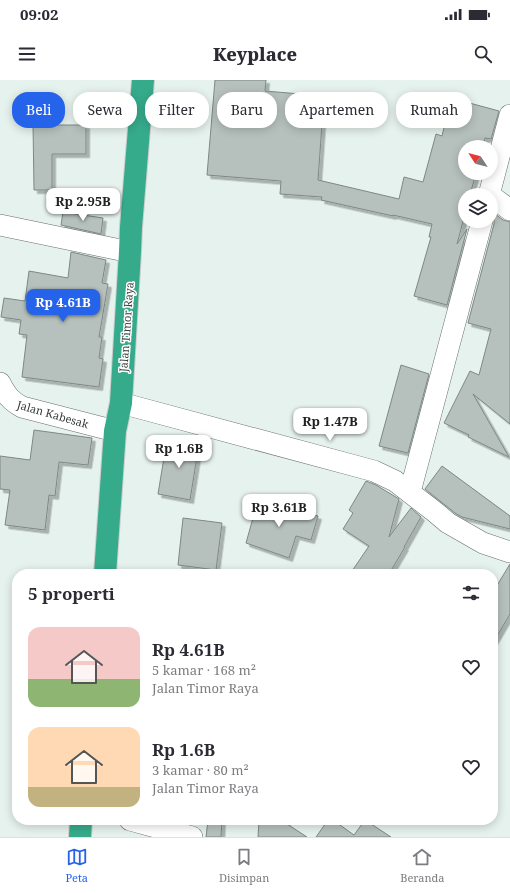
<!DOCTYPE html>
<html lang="id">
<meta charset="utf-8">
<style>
:root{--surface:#fff;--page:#f7f7f7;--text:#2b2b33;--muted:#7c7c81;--line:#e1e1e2;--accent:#2563eb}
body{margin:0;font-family:"Noto Serif",serif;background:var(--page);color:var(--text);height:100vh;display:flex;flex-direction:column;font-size:15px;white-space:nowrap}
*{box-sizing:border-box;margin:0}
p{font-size:13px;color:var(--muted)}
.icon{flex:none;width:22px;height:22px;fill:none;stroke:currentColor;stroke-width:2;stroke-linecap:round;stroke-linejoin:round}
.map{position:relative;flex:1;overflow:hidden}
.details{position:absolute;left:12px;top:489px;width:486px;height:256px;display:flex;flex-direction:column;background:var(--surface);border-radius:16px;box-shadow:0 2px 10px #0003}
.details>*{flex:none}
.guide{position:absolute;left:12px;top:12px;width:486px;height:36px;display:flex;gap:8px}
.needle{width:26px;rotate:306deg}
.buttons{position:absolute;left:458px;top:60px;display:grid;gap:8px}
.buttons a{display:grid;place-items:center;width:40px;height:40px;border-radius:50%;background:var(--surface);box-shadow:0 2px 10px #0003;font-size:20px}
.price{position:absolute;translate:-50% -34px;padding:0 9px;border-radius:8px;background:#fff;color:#222;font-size:13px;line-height:26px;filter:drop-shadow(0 1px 2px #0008)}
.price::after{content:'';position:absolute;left:50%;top:24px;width:12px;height:9px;margin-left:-6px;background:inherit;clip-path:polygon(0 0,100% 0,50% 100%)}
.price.selected{background:var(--accent);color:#fff}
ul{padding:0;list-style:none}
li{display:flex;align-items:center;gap:12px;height:100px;padding:0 16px}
li span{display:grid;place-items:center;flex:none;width:112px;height:80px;border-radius:12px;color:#555}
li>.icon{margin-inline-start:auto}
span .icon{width:48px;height:48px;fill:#fffc;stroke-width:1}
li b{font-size:17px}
h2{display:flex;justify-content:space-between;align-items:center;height:48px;padding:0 16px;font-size:17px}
.pill{padding:0 14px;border-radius:16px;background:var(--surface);box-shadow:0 2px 10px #0003;font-size:14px;line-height:36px}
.pill.selected{background:var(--accent);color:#fff}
.status{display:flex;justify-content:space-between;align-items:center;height:28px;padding:0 20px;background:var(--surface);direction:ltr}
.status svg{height:11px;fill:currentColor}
header{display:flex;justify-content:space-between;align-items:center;height:52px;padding:0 16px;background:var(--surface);font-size:18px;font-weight:800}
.tabs{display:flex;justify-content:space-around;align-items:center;height:56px;border-top:1px solid var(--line);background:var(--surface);font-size:11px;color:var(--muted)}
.tabs a{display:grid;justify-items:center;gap:2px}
.tabs .selected{color:var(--accent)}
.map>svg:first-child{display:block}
</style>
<div class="status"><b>09:02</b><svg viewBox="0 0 49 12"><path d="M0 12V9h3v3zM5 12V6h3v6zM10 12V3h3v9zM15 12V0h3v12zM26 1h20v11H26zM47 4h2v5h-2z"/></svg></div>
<header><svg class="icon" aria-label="menu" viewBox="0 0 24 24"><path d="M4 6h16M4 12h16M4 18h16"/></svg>Keyplace<svg class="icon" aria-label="search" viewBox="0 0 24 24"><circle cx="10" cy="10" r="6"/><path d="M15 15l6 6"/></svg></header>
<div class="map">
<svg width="510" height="757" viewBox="0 0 510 757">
<defs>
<filter id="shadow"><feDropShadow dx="3.5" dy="3.5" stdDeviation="0" flood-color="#0004"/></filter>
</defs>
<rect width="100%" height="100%" fill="#e6f2ed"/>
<path fill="#b6c1bd" stroke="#7d8884" filter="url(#shadow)" d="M215,0h51l-1,11 59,5 -6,84 81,19 5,-22 19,5 13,-48 6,2 9,-38 48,13 -8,28 -6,-1 -2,9h-18v26h11l-6,22h-5v19l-8,30 10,-15 -20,76 -33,-9 17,-59h-2l3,-13 -39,-9v1l-72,-16 1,-3 -42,-3 1,-13 -74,-6z
M33,45h53v29h-34v36h-18z
M491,131l12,9 7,2v202l-37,-30 36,63 -41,-20 1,-2 -25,-12 26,-52 9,4 12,-46 -23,-6 26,-99v-6z
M63,132l40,6 -2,16 -40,-9z
M71,172l35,8 -4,23 6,1 -9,53h3l-3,21 4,1 -4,28 -77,-10 5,-42 -8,-1 2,-14 -20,-3 3,-19 21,3 4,-30 39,7z
M401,285l28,9 -21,79 -29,-7z
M34,350l58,8 -4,27 -29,-3 -4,34 -6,-1 -4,35 -40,-5 5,-35 -10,-1v-33l30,4z
M167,359l32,5 -9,56 -32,-6z
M442,386l68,50v13l-48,-12 -7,-4 -30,-24z
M366,401l10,4 23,14 -10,38 22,-29 10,9 -17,30h1l-16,27h-39l19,-28 -26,-17 10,-16 -4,-3z
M258,420l60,16 -7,24 -15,-4 -7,22 -43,-15z
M183,438l39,5 -6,47 -38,-5z
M510,484v50l-17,29v-51z
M208,740h14l-1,17h-15z
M259,740h28v4l20,13h-49z
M328,740h5l21,15 11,-15 26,17h-75z"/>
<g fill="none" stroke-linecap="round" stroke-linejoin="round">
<g stroke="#656f6b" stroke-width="22">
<path id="minor" d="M489,115l21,-80
M491,116l19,14
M0,145l130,27
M0,303c6,12 11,18 22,24l93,24
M121,323l253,68 21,10 40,31 13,11 35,20 27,9
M410,412l72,-271
M130,740l62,17"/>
</g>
<g stroke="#cccdcc" stroke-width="24">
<path id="highway" d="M105,494l10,-143 6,-28 9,-151 1,-25 12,-147
M80,757l1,-17"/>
</g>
<use href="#minor" stroke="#fff" stroke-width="21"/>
<use href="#highway" stroke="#36ab8c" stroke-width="22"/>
</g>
<g text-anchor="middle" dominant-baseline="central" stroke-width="3" stroke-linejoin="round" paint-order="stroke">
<g font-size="11" fill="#393e3c" stroke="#fff">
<text transform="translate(126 247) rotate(-86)">Jalan Timor Raya</text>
<text transform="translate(53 334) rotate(16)">Jalan Kabesak</text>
</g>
</g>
</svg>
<div class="buttons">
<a><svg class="needle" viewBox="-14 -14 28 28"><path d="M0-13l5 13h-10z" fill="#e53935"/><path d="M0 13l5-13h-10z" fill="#7c7c81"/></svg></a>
<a><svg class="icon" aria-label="layers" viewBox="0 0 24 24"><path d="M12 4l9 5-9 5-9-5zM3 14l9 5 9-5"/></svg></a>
</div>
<b class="price" style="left:83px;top:142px">Rp 2.95B</b>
<b class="price selected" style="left:63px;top:243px">Rp 4.61B</b>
<b class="price" style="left:330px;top:362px">Rp 1.47B</b>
<b class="price" style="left:179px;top:389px">Rp 1.6B</b>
<b class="price" style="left:279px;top:448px">Rp 3.61B</b>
<div class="guide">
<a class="pill selected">Beli</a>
<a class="pill">Sewa</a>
<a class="pill">Filter</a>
<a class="pill">Baru</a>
<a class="pill">Apartemen</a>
<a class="pill">Rumah</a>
</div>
<section class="details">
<h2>5 properti<svg class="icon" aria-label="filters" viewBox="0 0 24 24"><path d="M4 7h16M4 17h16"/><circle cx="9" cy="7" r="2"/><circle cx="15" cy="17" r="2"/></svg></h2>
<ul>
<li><span style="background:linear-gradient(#f6c9c9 65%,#8fb573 0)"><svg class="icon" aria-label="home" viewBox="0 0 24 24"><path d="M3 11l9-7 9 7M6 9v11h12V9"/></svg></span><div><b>Rp 4.61B</b><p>5 kamar · 168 m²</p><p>Jalan Timor Raya</p></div><svg class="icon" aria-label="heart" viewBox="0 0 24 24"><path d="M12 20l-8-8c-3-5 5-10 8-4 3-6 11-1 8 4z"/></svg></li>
<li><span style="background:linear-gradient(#ffd9b3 75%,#c2b280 0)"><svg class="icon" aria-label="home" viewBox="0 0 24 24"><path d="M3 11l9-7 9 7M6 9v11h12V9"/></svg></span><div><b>Rp 1.6B</b><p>3 kamar · 80 m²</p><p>Jalan Timor Raya</p></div><svg class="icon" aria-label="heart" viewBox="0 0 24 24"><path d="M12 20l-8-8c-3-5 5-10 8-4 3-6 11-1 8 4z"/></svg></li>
</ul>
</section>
</div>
<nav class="tabs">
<a class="selected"><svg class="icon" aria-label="map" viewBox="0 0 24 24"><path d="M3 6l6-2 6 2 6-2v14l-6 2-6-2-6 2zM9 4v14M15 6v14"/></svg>Peta</a>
<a><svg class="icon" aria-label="saved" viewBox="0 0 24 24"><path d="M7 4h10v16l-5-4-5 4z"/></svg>Disimpan</a>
<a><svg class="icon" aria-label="home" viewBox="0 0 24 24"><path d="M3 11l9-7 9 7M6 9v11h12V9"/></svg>Beranda</a>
</nav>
